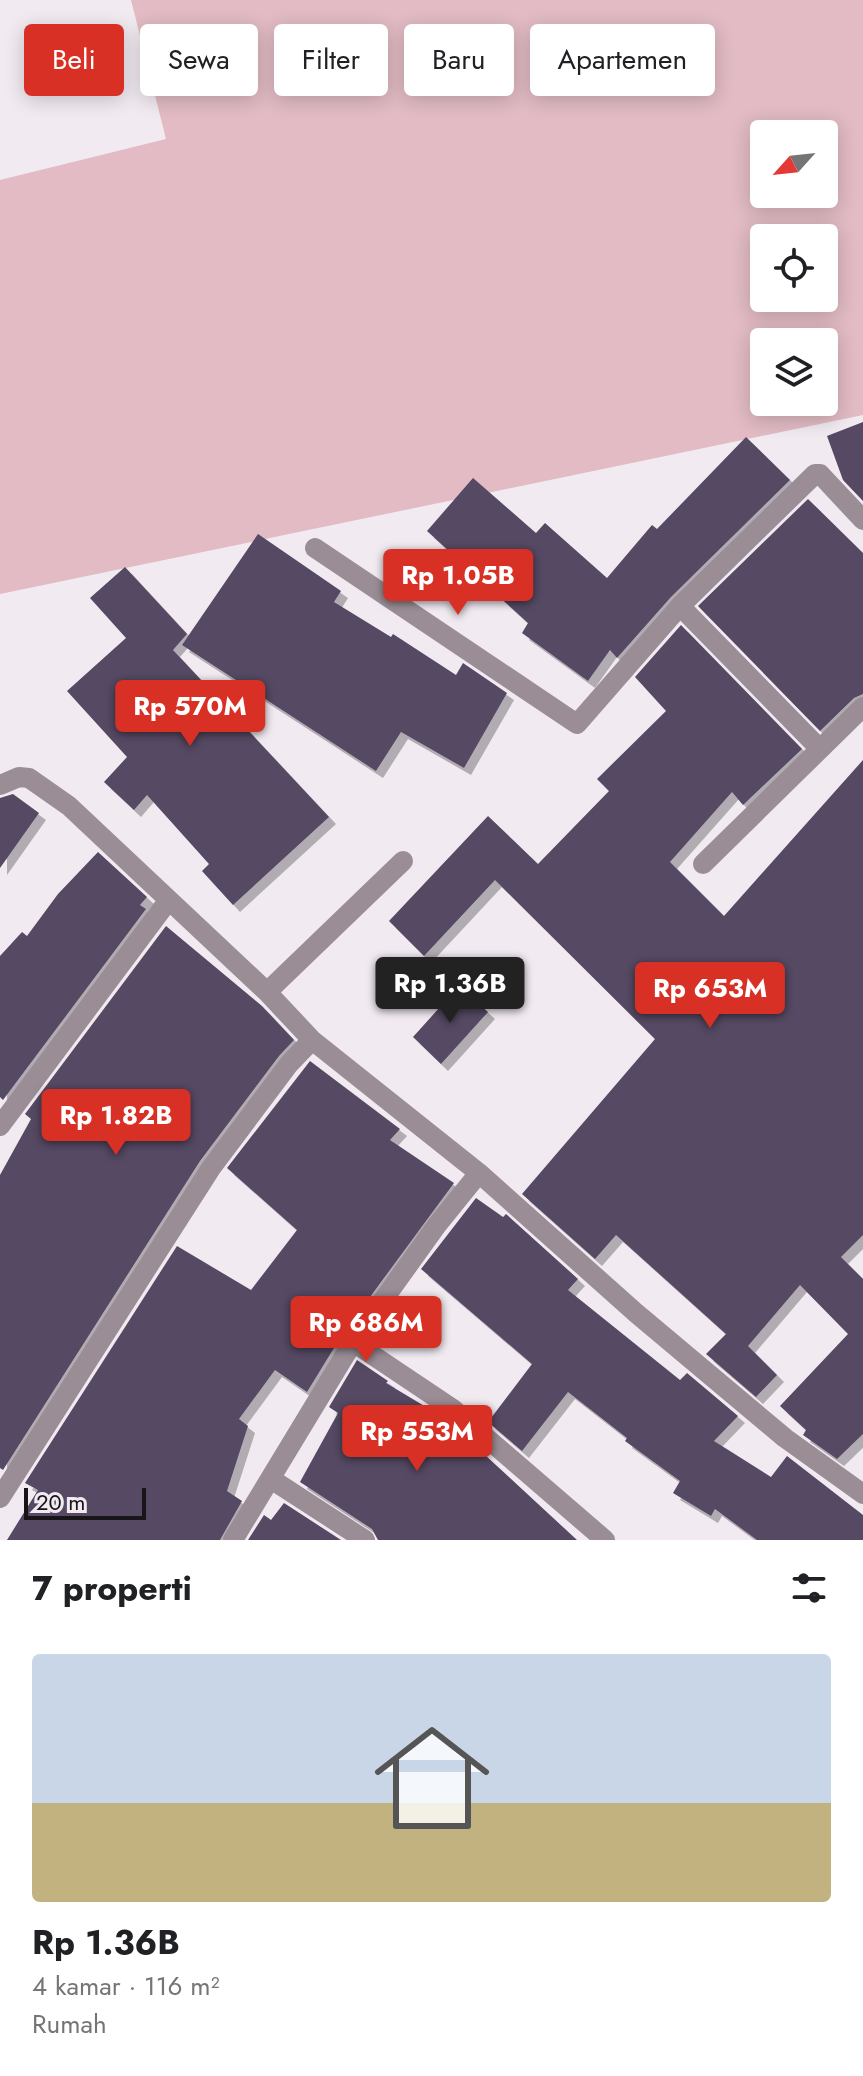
<!DOCTYPE html>
<html lang="id">
<meta charset="utf-8">
<style>
:root{--surface:#fff;--page:#f2f2f2;--text:#202124;--muted:#757577;--accent:#d93025}
body{margin:0;font-family:Jost,sans-serif;background:var(--page);color:var(--text);height:100vh;display:flex;flex-direction:column;font-size:30px;white-space:nowrap}
*{box-sizing:border-box;margin:0}
p{font-size:26px;color:var(--muted)}
.icon{flex:none;width:44px;height:44px;fill:none;stroke:currentColor;stroke-width:2;stroke-linecap:round;stroke-linejoin:round}
.map{position:relative;height:1540px;overflow:hidden}
.panel{display:flex;flex-direction:column;background:var(--surface);flex:1}
.panel>*{flex:none}
.top-card{position:absolute;left:24px;top:24px;width:816px;height:72px;display:flex;gap:16px}
.needle{width:52px;rotate:243deg}
.fabs{position:absolute;left:750px;top:120px;display:grid;gap:16px}
.fabs a{display:grid;place-items:center;width:88px;height:88px;border-radius:8px;background:var(--surface);box-shadow:0 4px 20px #0003;font-size:40px}
.scale{position:absolute;left:24px;bottom:20px;width:122px;box-sizing:border-box;padding-left:8px;border:4px solid #181518;border-top:0;font-size:22px;line-height:28px;white-space:nowrap;color:#181518;-webkit-text-stroke:6px #f1eaf1;paint-order:stroke}
.price{position:absolute;translate:-50% -68px;padding:0 18px;border-radius:8px;background:var(--accent);color:#fff;font-size:26px;line-height:52px;filter:drop-shadow(0 2px 4px #0008)}
.price::after{content:'';position:absolute;left:50%;top:48px;width:24px;height:18px;margin-left:-12px;background:inherit;clip-path:polygon(0 0,100% 0,50% 100%)}
.price.on{background:#222;color:#fff}
ul{padding:0;list-style:none}
li{display:grid;align-content:center;gap:16px;height:424px;padding:0 32px}
li span{display:grid;place-items:center;height:248px;border-radius:8px;color:#555}
li>.icon{margin-inline-start:auto}
span .icon{width:144px;height:144px;fill:#fffc;stroke-width:1}
li b{font-size:34px}
h2{display:flex;justify-content:space-between;align-items:center;height:96px;padding:0 32px;font-size:34px}
.chip{padding:0 28px;border-radius:8px;background:var(--surface);box-shadow:0 4px 20px #0003;font-size:28px;line-height:72px}
.chip.on{background:var(--accent);color:#fff}
.map>svg:first-child{display:block}
</style>
<div class="map">
<svg width="863" height="1540" viewBox="0 0 863 1540">
<defs>
<filter id="shadow"><feDropShadow dx="7" dy="7" stdDeviation="0" flood-color="#0004"/></filter>
</defs>
<rect width="100%" height="100%" fill="#f1eaf1"/>
<path fill="#e2bbc4" fill-rule="evenodd" d="M131,0h732v415l-863,179v-414l166,-41zM764,134h60v60h-60zM764,238h60v60h-60zM764,342h60v60h-60z"/>
<path fill="#544863" filter="url(#shadow)" d="M863,422v79l-20,-21 -16,-44z
M746,437l44,43 -119,117 -54,61 -7,-8 -22,31 -66,-48 6,-10 -101,-92 46,-53 63,55 9,-10 62,55 45,-53 5,4z
M808,499l55,54v141l-9,4 -34,33 -122,-125z
M258,534l83,57 -7,11 57,35 2,-3 63,41 7,-12 44,30 -43,75 -63,-36 -25,39 -194,-126z
M125,567l62,67 -14,16 156,167 -96,88 -31,-34 7,-7 -62,-69 -13,15 -30,-28 23,-25 -60,-66 59,-53 -36,-40z
M681,625l121,124 -59,56 -11,-13 -62,70 54,54 139,-156v475l-22,22 22,22v155l-26,25 -34,-24 3,-5 -26,-24 68,-72 -48,-49 -52,61 29,29 -21,22 -50,-43 20,-20 -110,-99 -21,24 -73,-65 133,-155 -160,-159 -71,76 -35,-35 99,-105 50,48 71,-73 -12,-12 69,-68 -31,-34z
M13,794l26,19 -39,55v-70z
M98,852l49,45 -7,8 6,4 -143,191 -3,-3v-141l22,-24 5,4 31,-42z
M166,926l96,80 32,34 -15,16 -79,105 -197,309 -3,-2v-293l31,-56 -6,-5z
M459,986l29,26 -47,52 -28,-27z
M310,1061l90,68 -10,11 64,43 -112,152 -35,57 -32,-22 -36,49 9,7 -21,65 15,10 -22,39h-213l31,-50 -13,-7 152,-237 74,44 46,-60 -70,-62z
M476,1198l27,19 3,-3 72,65 -10,11 112,90 7,-7 51,43 -24,25 57,36 16,-21 76,59v25h-106l-42,-31 -4,7 -38,-23 7,-12 -55,-40 2,-3 -59,-46 -46,59 -34,-29 44,-58 -111,-95z
M357,1360l31,21 -2,2 45,27 40,35 1,-2 105,97h-199l-6,-11 -72,-47 38,-69 -9,-6z
M284,1503l57,37h-93l16,-25 7,5z"/>
<g fill="none" stroke-linecap="round" stroke-linejoin="round">
<path stroke="#9b8d95" stroke-width="20" d="M315,548l262,176 103,-118 135,-132h5l43,46
M680,606l139,142
M0,785l19,-8 10,1 40,28 198,186 45,48 167,133 157,140 149,125 78,56
M703,864l160,-157
M267,992l136,-131
M0,1126l168,-225
M353,1342l100,67 152,131
M271,1479l94,61
M0,1498l211,-330 78,-104 23,-24
M233,1540l120,-198 84,-117 42,-52"/>
</g>
</svg>
<div class="fabs">
<a><svg class="needle" viewBox="-14 -14 28 28"><path d="M0-13l5 13h-10z" fill="#e53935"/><path d="M0 13l5-13h-10z" fill="#757577"/></svg></a>
<a><svg class="icon" aria-label="locate" viewBox="0 0 24 24"><circle cx="12" cy="12" r="6"/><path d="M12 2v4M12 18v4M2 12h4M18 12h4"/></svg></a>
<a><svg class="icon" aria-label="layers" viewBox="0 0 24 24"><path d="M12 4l9 5-9 5-9-5zM3 14l9 5 9-5"/></svg></a>
</div>
<div class="scale">20 m</div>
<b class="price" style="left:458px;top:617px">Rp 1.05B</b>
<b class="price" style="left:190px;top:748px">Rp 570M</b>
<b class="price on" style="left:450px;top:1025px">Rp 1.36B</b>
<b class="price" style="left:710px;top:1030px">Rp 653M</b>
<b class="price" style="left:116px;top:1157px">Rp 1.82B</b>
<b class="price" style="left:366px;top:1364px">Rp 686M</b>
<b class="price" style="left:417px;top:1473px">Rp 553M</b>
<div class="top-card">
<a class="chip on">Beli</a>
<a class="chip">Sewa</a>
<a class="chip">Filter</a>
<a class="chip">Baru</a>
<a class="chip">Apartemen</a>
</div>
</div>
<section class="panel">
<h2>7 properti<svg class="icon" aria-label="filters" viewBox="0 0 24 24"><path d="M4 7h16M4 17h16"/><circle cx="9" cy="7" r="2"/><circle cx="15" cy="17" r="2"/></svg></h2>
<ul>
<li><span style="background:linear-gradient(#c9d6e8 60%,#c2b280 0)"><svg class="icon" aria-label="home" viewBox="0 0 24 24"><path d="M3 11l9-7 9 7M6 9v11h12V9"/></svg></span><div><b>Rp 1.36B</b><p>4 kamar · 116 m²</p><p>Rumah</p></div></li>
</ul>
</section>
